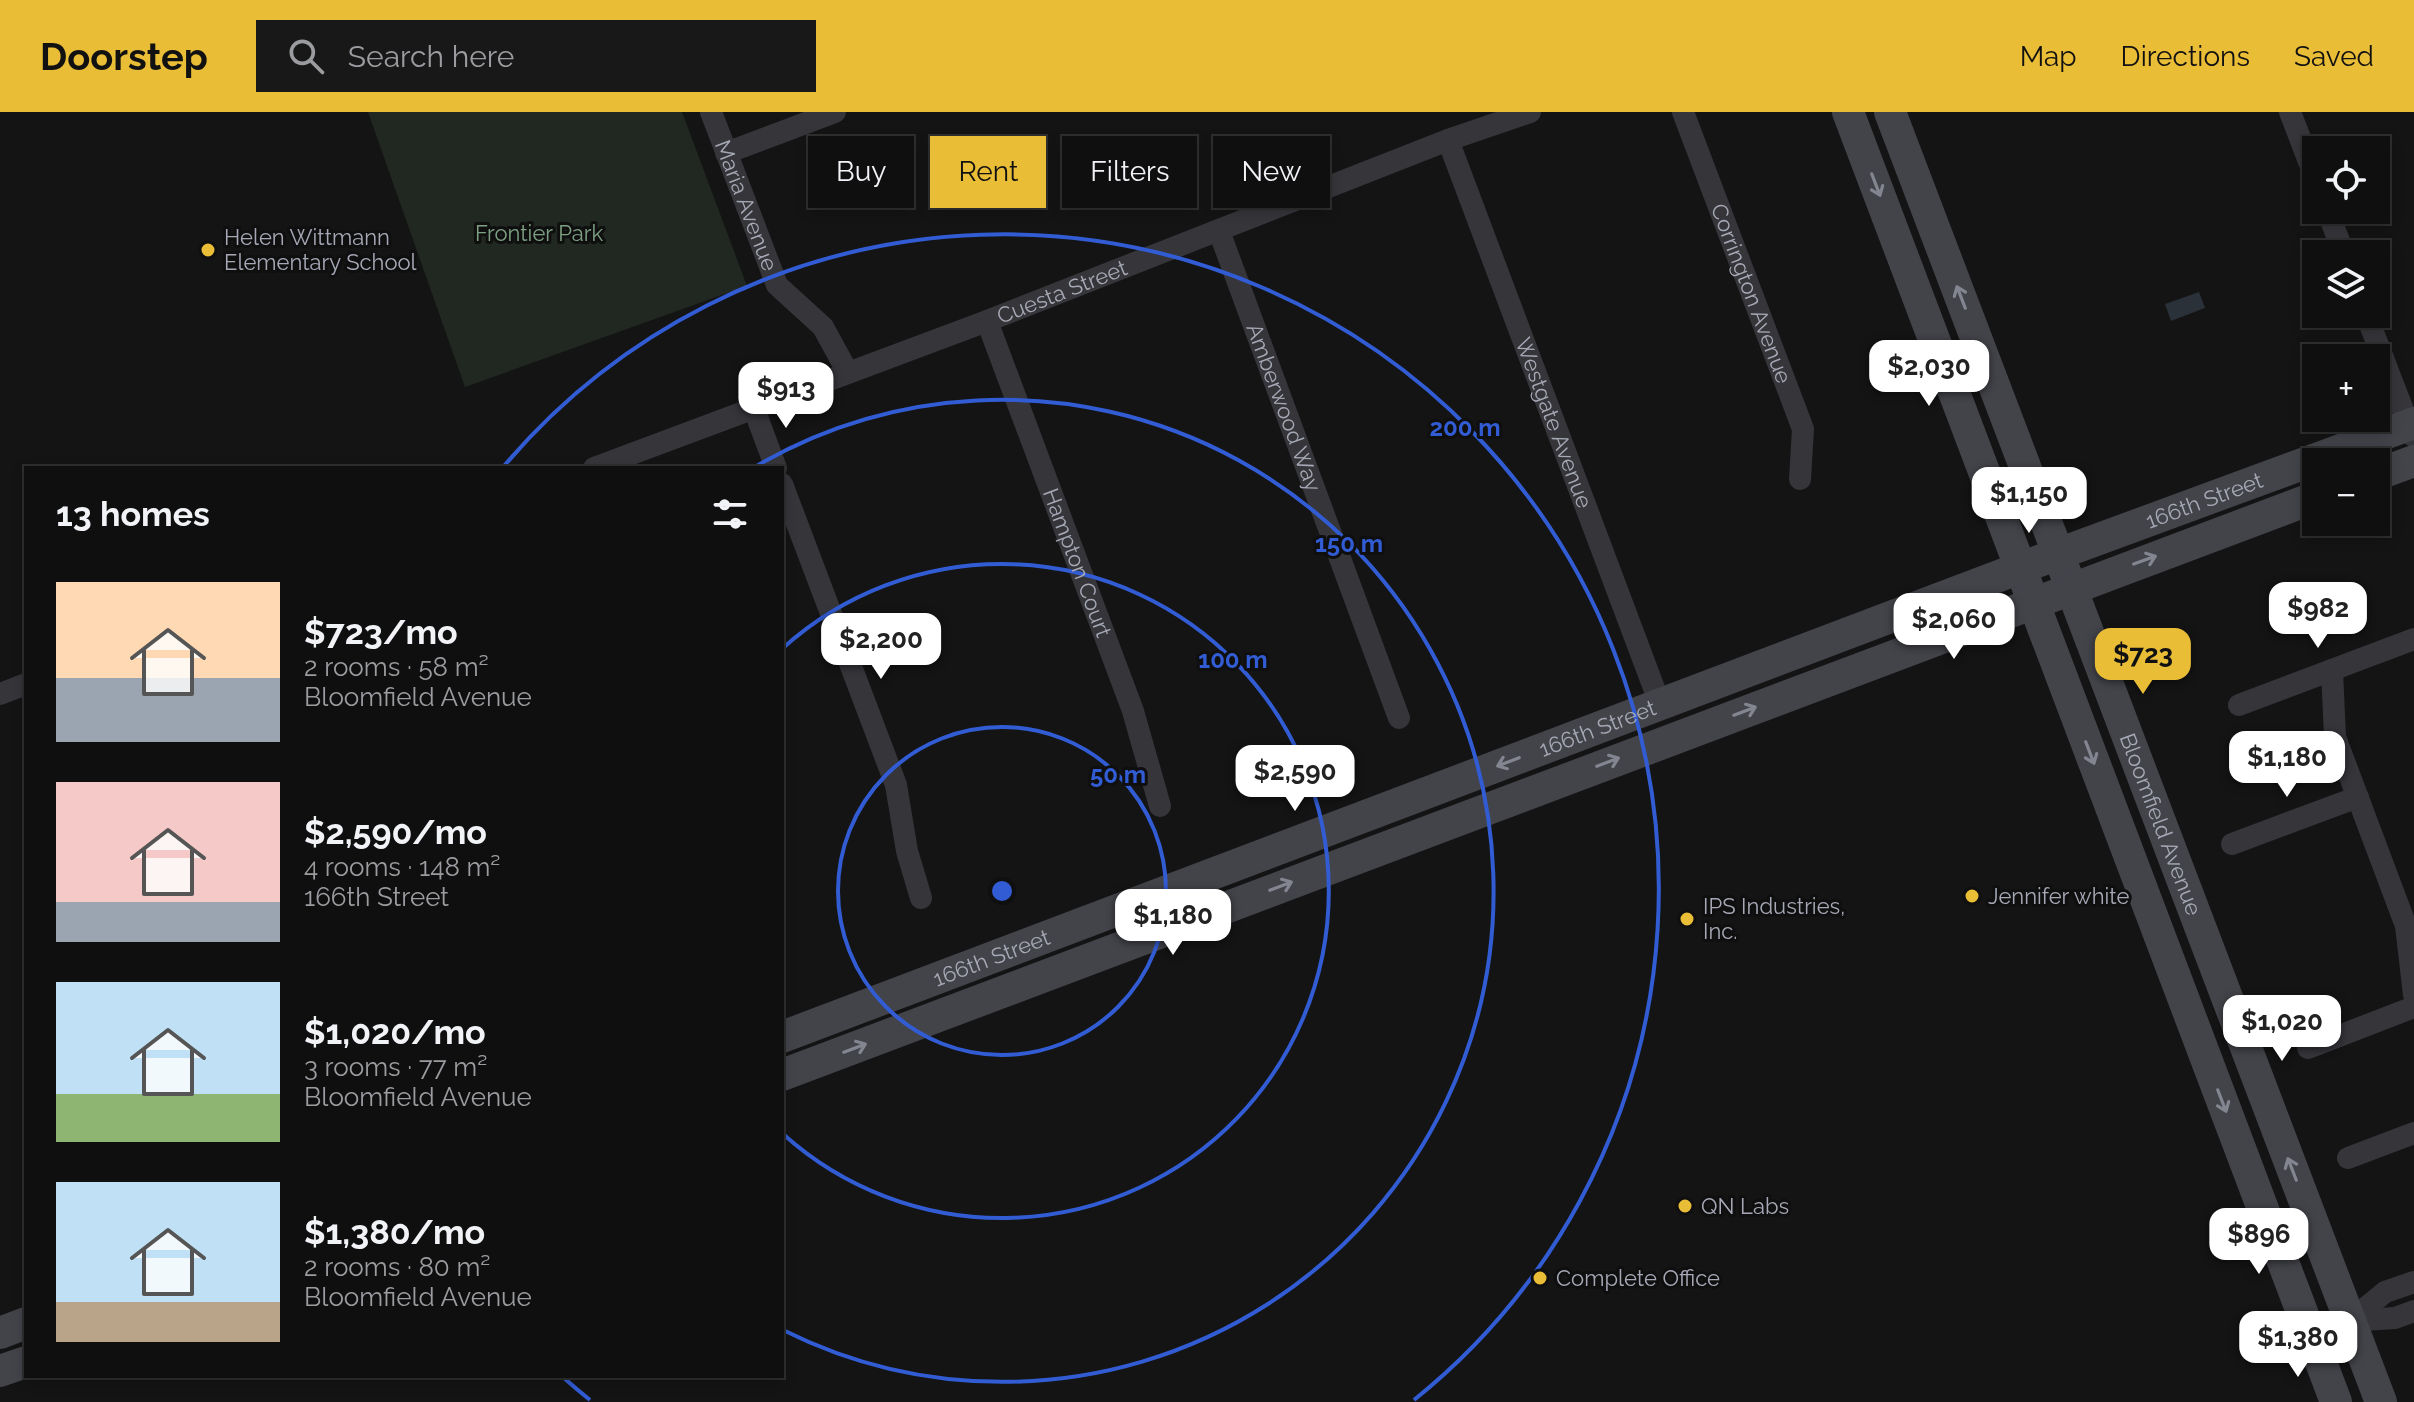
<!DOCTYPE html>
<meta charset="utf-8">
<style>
:root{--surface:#0f0f10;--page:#181819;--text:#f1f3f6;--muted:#9b9c9f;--line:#2f2f30;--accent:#eabd37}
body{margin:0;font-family:Raleway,sans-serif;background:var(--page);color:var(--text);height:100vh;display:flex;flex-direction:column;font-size:30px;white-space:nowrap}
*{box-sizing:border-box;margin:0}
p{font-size:26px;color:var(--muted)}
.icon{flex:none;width:44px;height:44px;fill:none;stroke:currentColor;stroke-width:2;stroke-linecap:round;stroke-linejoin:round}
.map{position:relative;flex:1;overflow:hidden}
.drawer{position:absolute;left:24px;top:354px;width:760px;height:912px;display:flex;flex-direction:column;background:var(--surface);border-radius:0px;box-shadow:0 4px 12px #0003,0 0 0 2px var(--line)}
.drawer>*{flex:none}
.banner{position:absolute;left:808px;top:24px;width:760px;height:72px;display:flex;gap:16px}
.tools{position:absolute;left:2302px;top:24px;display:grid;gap:16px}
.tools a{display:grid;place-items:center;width:88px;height:88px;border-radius:0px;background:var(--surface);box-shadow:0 4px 12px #0003,0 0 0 2px var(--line);font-size:40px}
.price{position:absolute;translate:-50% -68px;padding:0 18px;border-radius:16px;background:#fff;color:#222;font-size:26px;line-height:52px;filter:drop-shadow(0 2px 4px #0008)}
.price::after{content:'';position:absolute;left:50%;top:48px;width:24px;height:18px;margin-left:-12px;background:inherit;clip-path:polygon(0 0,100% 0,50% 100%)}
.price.on{background:var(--accent);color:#111}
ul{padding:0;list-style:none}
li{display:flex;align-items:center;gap:24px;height:200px;padding:0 32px}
li span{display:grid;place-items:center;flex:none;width:224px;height:160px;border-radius:0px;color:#555}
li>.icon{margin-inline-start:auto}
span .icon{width:96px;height:96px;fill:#fffc;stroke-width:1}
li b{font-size:34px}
h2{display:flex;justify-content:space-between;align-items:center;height:96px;padding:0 32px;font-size:34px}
.tag{padding:0 28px;border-radius:0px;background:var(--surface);box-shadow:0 4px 12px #0003,0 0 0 2px var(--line);font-size:28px;line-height:72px}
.tag.on{background:var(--accent);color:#111}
header{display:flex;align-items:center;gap:48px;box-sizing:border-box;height:112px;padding:0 40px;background:var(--accent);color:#111}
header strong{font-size:38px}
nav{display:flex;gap:44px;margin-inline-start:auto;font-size:28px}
.search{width:560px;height:72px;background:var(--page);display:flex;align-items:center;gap:20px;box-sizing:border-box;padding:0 28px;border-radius:0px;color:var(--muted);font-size:30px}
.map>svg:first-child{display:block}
</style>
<header>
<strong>Doorstep</strong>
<div class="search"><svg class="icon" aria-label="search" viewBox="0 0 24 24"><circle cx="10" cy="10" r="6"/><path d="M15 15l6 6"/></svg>Search here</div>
<nav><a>Map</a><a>Directions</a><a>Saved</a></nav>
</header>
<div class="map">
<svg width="2414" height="1290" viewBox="0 0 2414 1290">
<rect width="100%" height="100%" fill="#141415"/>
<path fill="#202821" d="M368,0h314l65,174 -282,101z"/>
<path fill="#2a3139" d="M2199,180l6,16 -34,13 -6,-17z"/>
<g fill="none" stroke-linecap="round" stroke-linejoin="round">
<g stroke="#35353a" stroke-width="22">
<path id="s1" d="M711,0l66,173 46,42 24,44"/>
<path id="s2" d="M1683,0l120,317 -3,50"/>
<path d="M2290,0l26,68"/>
<path id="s3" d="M1448,28l212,564"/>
<path d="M726,41l109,-41"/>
<path d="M2327,98l17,44"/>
<path id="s4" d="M1219,119l180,487"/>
<path d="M2366,202l47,122"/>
<path id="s5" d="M987,209l146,390 27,95"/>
<path d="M754,297l22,59"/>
<path id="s6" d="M594,356l393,-147 461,-181 82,-28"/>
<path d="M782,372l114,301 11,66 14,47"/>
<path d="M2332,558l3,67 71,189 8,69"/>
<path d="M0,582l26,-10"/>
<path d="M2239,593l175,-66"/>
<path d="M2232,732l126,-47"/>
<path d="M2308,936l106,-41"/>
<path d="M2348,1046l66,-25"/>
<path d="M2350,1209l35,-29 29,-10"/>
<path d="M2311,1223l39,-14 45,-3 19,-7"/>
</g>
<g stroke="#43444a" stroke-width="32">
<path d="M1848,0l488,1290"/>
<path id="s7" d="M1890,0l491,1290"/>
<path d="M2376,363l38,-14"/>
<path id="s8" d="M782,925l1238,-469 394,-145"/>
<path d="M782,963l1534,-578"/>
<path d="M0,1221l26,-10"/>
<path d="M0,1259l26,-9"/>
</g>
</g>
<defs><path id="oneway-shaft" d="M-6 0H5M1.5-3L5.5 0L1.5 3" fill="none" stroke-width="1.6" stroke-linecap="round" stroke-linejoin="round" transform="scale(2)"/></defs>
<g stroke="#838690">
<use href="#oneway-shaft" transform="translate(1876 73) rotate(69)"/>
<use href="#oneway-shaft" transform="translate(1961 185) rotate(-111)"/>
<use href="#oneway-shaft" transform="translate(2145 448) rotate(-20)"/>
<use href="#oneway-shaft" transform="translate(1745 599) rotate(-21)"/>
<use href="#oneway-shaft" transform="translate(2090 641) rotate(69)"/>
<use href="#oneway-shaft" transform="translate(1508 650) rotate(159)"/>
<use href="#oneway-shaft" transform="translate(1608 650) rotate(-21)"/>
<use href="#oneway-shaft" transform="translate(1281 774) rotate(-21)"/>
<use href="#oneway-shaft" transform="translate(855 936) rotate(-21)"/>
<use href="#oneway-shaft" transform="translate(2222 989) rotate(69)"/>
<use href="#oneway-shaft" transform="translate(2292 1057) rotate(-111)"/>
</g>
<g fill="none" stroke="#325cd3" stroke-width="4">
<circle cx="1002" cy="779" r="164"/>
<path d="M783 536A327 327 0 1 1 783 1022"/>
<path d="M753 356A491 491 0 1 1 783 1218"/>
<path d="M590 1288A655 655 0 0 1 564 1266M504 354A655 655 0 1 1 1414 1288"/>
</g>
<g fill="#eabd37" stroke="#0f0f10" stroke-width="3">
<circle cx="208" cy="138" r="8"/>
<circle cx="1972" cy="784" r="8"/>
<circle cx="1687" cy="807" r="8"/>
<circle cx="1685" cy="1094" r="8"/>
<circle cx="1540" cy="1166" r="8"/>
</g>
<g text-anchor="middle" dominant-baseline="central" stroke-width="6" stroke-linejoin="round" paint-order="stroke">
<g font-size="22" fill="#a6a9b5" stroke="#0f0f10">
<text stroke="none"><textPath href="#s1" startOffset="100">Maria Avenue</textPath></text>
<text stroke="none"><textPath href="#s6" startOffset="500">Cuesta Street</textPath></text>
<text stroke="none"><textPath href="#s2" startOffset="194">Corrington Avenue</textPath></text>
<text stroke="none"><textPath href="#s4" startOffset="188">Amberwood Way</textPath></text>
<text stroke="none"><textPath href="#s3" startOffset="302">Westgate Avenue</textPath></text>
<text stroke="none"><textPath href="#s8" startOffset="1520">166th Street</textPath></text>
<text stroke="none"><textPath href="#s5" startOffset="258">Hampton Court</textPath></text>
<text stroke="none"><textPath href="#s8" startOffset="872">166th Street</textPath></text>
<text stroke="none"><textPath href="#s7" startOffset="762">Bloomfield Avenue</textPath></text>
<text stroke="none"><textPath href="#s8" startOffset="224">166th Street</textPath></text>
</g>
<g font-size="22" fill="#7da082" stroke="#0f0f10">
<text x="539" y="121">Frontier Park</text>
</g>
<g font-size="22" fill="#a6a9b5" stroke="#0f0f10" text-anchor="start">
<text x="224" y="125">Helen Wittmann<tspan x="224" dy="25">Elementary School</tspan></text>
<text x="1988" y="784">Jennifer white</text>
<text x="1703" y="794">IPS Industries,<tspan x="1703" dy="25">Inc.</tspan></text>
<text x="1701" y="1094">QN Labs</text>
<text x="1556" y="1166">Complete Office</text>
</g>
</g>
<circle cx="1002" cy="779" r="12" fill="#325cd3" stroke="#0f0f10" stroke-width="4"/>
<g font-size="24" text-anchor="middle" font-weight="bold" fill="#325cd3" stroke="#0f0f10" stroke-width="6" stroke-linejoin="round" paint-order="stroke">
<text x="1465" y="324">200 m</text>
<text x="1349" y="440">150 m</text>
<text x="1233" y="556">100 m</text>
<text x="1118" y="671">50 m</text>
</g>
</svg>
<div class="tools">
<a><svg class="icon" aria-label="locate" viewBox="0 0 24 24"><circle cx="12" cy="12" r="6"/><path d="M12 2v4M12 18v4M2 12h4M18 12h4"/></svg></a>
<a><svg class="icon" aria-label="layers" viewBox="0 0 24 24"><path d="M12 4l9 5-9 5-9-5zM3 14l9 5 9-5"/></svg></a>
<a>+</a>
<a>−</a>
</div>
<b class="price" style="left:1929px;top:296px">$2,030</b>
<b class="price" style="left:786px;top:318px">$913</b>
<b class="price" style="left:2029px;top:423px">$1,150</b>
<b class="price" style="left:2318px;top:538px">$982</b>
<b class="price" style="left:1954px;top:549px">$2,060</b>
<b class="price" style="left:881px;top:569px">$2,200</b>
<b class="price on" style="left:2143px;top:584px">$723</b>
<b class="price" style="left:2287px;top:687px">$1,180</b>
<b class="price" style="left:1295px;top:701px">$2,590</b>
<b class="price" style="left:1173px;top:845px">$1,180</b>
<b class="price" style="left:2282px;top:951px">$1,020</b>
<b class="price" style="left:2259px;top:1164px">$896</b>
<b class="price" style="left:2298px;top:1267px">$1,380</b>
<div class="banner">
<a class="tag">Buy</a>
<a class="tag on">Rent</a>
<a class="tag">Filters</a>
<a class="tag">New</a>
</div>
<section class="drawer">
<h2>13 homes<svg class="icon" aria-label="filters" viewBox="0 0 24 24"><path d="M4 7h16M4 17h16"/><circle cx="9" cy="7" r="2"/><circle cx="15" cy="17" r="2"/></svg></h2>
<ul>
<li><span style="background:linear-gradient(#ffd9b3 60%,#9aa5b1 0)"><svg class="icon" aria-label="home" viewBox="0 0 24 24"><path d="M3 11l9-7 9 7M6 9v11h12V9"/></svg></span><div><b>$723/mo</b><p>2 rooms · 58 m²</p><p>Bloomfield Avenue</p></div></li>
<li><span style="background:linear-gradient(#f6c9c9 75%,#9aa5b1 0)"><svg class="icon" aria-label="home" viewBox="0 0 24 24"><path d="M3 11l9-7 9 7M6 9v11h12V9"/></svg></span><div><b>$2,590/mo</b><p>4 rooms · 148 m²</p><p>166th Street</p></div></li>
<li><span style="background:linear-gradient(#bfe0f5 70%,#8fb573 0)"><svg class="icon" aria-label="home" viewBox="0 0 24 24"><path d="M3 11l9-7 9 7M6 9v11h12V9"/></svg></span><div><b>$1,020/mo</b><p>3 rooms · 77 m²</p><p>Bloomfield Avenue</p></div></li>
<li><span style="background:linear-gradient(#bfe0f5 75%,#b9a48a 0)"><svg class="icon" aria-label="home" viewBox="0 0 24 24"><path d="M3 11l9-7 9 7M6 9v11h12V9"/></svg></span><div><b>$1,380/mo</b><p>2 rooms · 80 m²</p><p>Bloomfield Avenue</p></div></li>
</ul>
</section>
</div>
